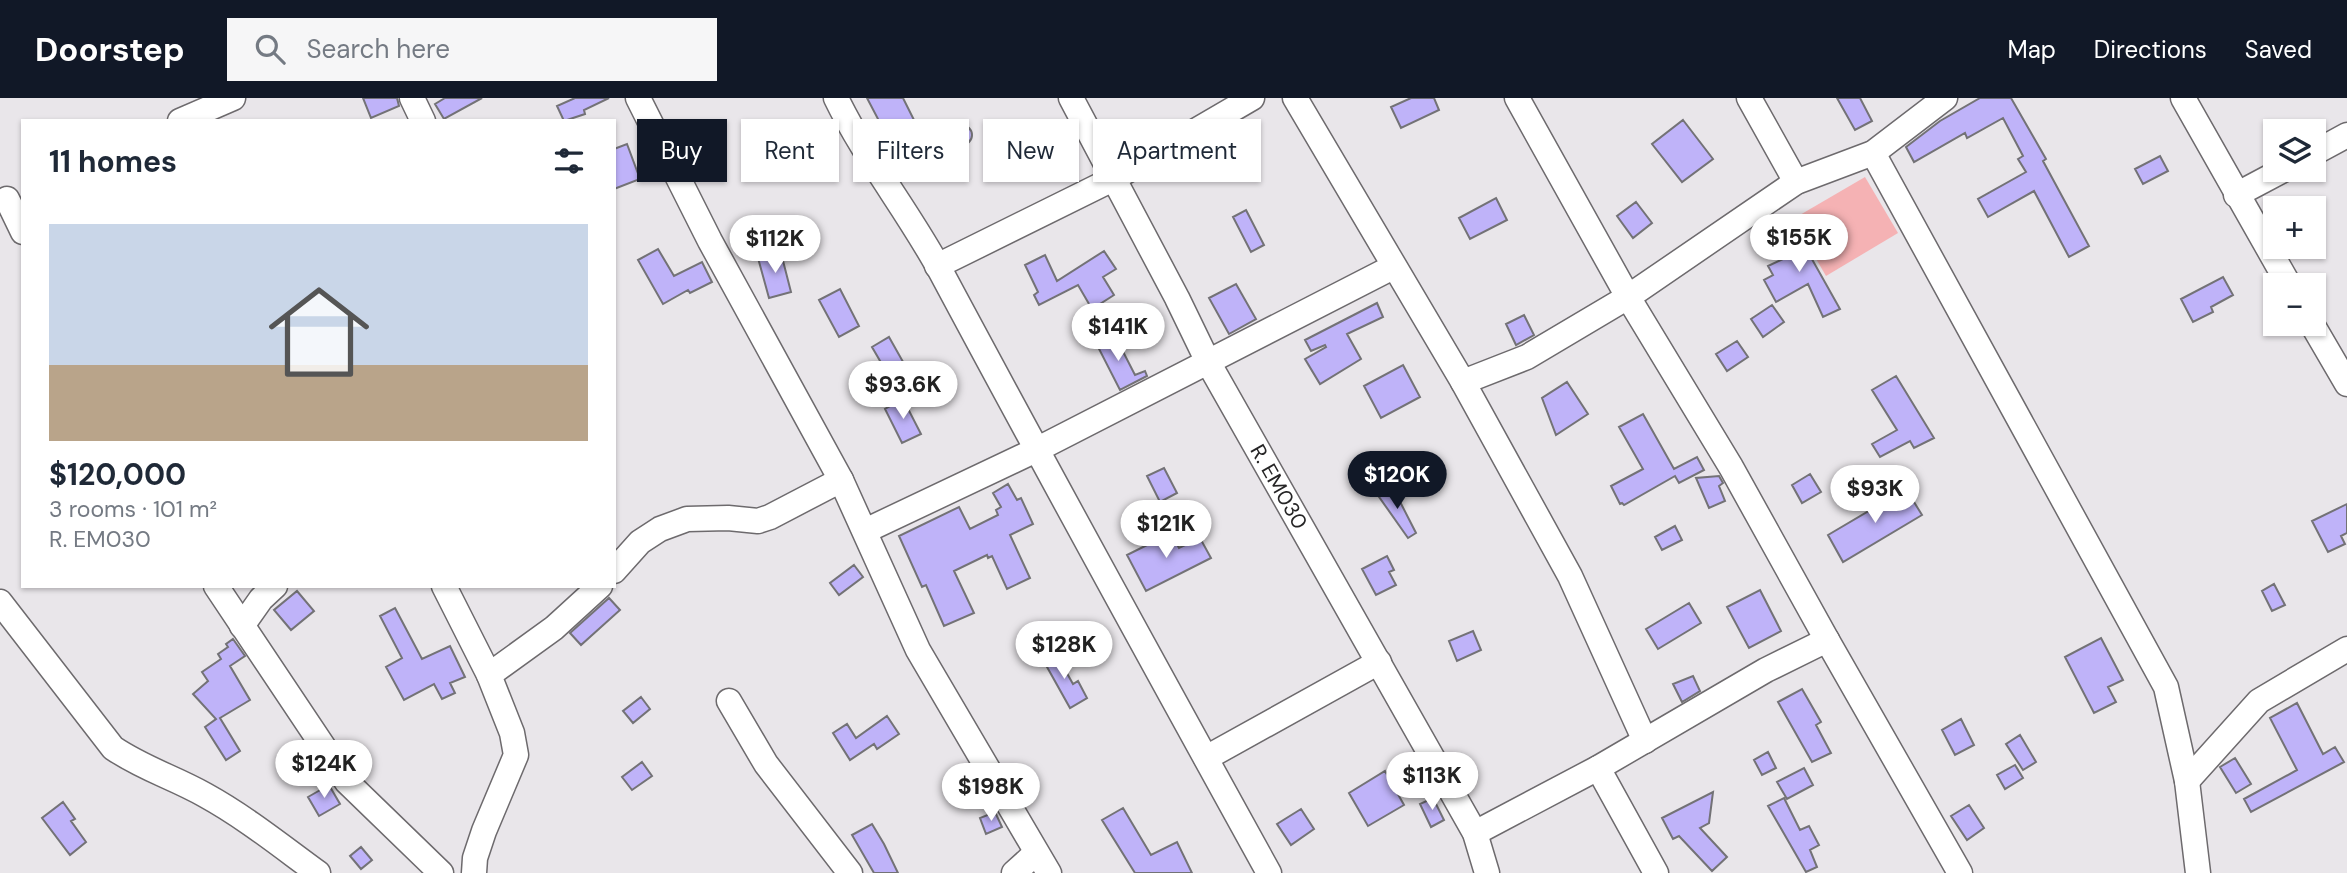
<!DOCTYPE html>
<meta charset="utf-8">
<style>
:root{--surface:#fff;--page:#f6f6f7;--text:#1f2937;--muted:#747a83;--line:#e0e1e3;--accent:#111827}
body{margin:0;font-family:"DM Sans",sans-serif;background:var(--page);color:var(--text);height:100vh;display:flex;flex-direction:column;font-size:26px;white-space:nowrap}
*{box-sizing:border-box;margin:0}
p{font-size:23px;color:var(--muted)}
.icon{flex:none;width:38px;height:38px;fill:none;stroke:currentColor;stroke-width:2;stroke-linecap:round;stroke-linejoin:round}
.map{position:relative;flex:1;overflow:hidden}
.details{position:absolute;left:21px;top:21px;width:595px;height:469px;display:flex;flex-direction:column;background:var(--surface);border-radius:0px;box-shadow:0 2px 5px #0004}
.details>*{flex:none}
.hud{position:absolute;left:637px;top:21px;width:665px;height:63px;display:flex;gap:14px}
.fabs{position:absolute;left:2263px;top:21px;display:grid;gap:14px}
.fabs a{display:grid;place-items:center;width:63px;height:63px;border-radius:0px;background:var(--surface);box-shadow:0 2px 5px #0004;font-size:35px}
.price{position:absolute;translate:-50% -60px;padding:0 16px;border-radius:24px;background:#fff;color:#222;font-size:23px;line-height:46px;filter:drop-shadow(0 2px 4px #0008)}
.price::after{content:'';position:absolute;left:50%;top:42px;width:21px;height:16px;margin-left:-10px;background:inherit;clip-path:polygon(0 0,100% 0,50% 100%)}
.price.on{background:var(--accent);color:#fff}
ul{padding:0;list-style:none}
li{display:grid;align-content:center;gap:14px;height:371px;padding:0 28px}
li+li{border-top:2px solid var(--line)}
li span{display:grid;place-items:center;height:217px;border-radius:0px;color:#555}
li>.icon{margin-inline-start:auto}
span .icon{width:126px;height:126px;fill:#fffc;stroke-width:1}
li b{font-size:30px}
h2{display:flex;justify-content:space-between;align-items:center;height:84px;padding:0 28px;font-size:30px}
.pill{padding:0 24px;border-radius:0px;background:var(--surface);box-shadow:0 2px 5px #0004;font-size:24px;line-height:63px}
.pill.on{background:var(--accent);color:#fff}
header{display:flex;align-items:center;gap:42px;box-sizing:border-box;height:98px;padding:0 35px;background:var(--accent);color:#fff}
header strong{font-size:33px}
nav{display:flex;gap:38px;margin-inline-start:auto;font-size:24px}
.search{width:490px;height:63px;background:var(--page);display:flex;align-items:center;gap:18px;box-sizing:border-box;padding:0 24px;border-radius:0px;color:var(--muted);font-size:26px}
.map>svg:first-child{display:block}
</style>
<header>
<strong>Doorstep</strong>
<div class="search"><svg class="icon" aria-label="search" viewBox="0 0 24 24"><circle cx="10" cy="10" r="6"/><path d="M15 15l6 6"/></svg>Search here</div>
<nav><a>Map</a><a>Directions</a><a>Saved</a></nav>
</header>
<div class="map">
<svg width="2347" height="775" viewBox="0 0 2347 775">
<rect width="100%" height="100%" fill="#e9e6ea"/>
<path fill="#f5b2b4" d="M1865,79l33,56 -72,43 -33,-57z"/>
<path fill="#bfb3f9" stroke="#737276" stroke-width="2" d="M363,0h34l2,8 -28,12z
M445,0h37l-38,21 -9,-15z
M575,0h34l-25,12 1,4 -21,7 -7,-15z
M867,0h36l14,28 -28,14z
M1411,0h23l5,12 -38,18 -10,-21z
M1837,0h23l12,23 -17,9z
M1980,0h31l35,61 -3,2 46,85 -20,11 -35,-66 -46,26 -10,-18 48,-27 -8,-13 5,-3 -20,-38 -36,20 -2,-5 -51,29 -8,-15 34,-26z
M1683,22l30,39 -31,23 -30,-38z
M952 37a10 10 0 1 1 20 0a10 10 0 1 1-20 0Z
M627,46l13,35 -26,10v-40z
M2160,58l8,15 -25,13 -8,-15z
M1496,100l11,22 -37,19 -11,-21z
M1636,104l16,21 -19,15 -16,-22z
M1246,112l18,35 -13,7 -18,-35z
M1795,131l45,80 -17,8 -15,-33 -32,18 -12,-22 9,-5 -5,-9 17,-8 -10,-18z
M658,151l16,27 28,-14 10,20 -22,11 -2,-3 -25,14 -25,-44z
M1104,153l12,18 -13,8 11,18 -22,14 -14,-24 -39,20 -5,-10 4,-3 -13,-27 20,-10 12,26z
M781,155l10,39 -22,6 -11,-40z
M2223,179l10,18 -22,12 2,5 -20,10 -12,-23z
M1236,186l20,35 -27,15 -20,-36z
M840,191l19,37 -20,11 -20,-37z
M1377,205l6,14 -36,17 14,25 -41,25 -15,-25 21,-12 -1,-2 -14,6 -6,-11z
M1772,207l12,17 -21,15 -12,-18z
M1524,217l10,20 -18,10 -10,-21z
M1114,236l21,41 10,-4 2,5 -27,14 -24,-47z
M889,239l22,39 -17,9 -22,-38z
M1737,243l11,16 -21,14 -11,-17z
M1403,267l17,32 -39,21 -17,-32z
M1896,278l38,62 -20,10 -4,-7 -30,16 -8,-13 25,-14 -25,-40z
M1567,284l21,32 -32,21 -14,-37z
M903,301l18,35 -19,9 -17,-34z
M1643,316l31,55 23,-12 7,13 -25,13 -4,-7 -51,29 -2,-2 -2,1 -9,-18 32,-17 -24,-42z
M1164,370l13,25 -17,9 -13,-26z
M1810,376l11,18 -19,11 -10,-18z
M1719,378l4,7 -4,3 6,15 -16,7 -13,-30z
M1008,386l9,16 4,-2 12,26 -23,11 20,43 -23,11 -15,-33 -4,2 -1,-3 -33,16 20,42 -30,13 -18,-41 -4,2 -23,-51 60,-29 11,22 28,-14 -2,-5 5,-3 -8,-14z
M1392,388l24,47 -8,5 -31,-44z
M1906,391l16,26 -79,47 -15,-27z
M2347,406v29l-6,3 4,8 -17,8 -16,-31z
M1675,428l7,14 -20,10 -7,-13z
M1171,435l8,15 21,-10 11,20 -65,33 -19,-36z
M1387,458l7,14 -5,2 7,13 -20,10 -14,-26z
M854,467l9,12 -24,18 -9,-12z
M2274,486l11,21 -13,6 -10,-20z
M1760,492l21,41 -32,17 -22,-41z
M297,493l17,20 -23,19 -17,-20z
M609,500l11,12 -39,35 -11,-12z
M1689,505l12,20 -43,26 -12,-20z
M395,510l27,51 28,-13 15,31 -15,6 5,10 -13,6 -8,-15 -30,16 -18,-33 16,-9 -22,-42z
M1473,533l8,19 -24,11 -8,-20z
M2101,540l22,42 -15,7 8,15 -22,11 -29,-56z
M233,541l12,17 -15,10 20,34 -30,18 20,33 -14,9 -21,-33 11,-8 -23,-25 15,-13 -6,-9 19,-13 -3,-5 10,-7 -2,-3z
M1054,552l19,34 5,-3 9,17 -17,10 -28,-50z
M1693,578l7,15 -18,11 -9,-18z
M1802,591l19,33 -5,3 15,28 -19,9 -34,-60z
M641,599l9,12 -17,14 -10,-12z
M2297,605l26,51 12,-7 9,15 -93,50 -7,-13 53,-29 -27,-52z
M887,618l12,18 -22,15 -3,-5 -24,16 -17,-27 14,-9 9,14z
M1961,621l13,26 -19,10 -13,-25z
M2020,637l16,27 -13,8 -17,-26z
M1768,654l8,16 -14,7 -8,-15z
M2235,660l16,26 -15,9 -16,-26z
M642,664l10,14 -20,14 -10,-13z
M2015,667l8,13 -18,11 -8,-14z
M1804,670l9,17 -26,14 -10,-17z
M1385,673l19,34 -36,21 -19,-33z
M329,687l11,19 -21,12 -11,-19z
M1713,694l-4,31 -9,5 27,29 -15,14 -33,-35 -6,3 -11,-21z
M1433,700l11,22 -13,7 -11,-23z
M1784,700l16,32 9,-4 10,19 -9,5 7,17 -11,5 -38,-66z
M63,704l12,17 -4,2 15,21 -16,13 -28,-37z
M1969,707l15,23 -17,12 -16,-24z
M1123,710l28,47 26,-13 15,31h-57l-33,-53z
M1301,711l13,20 -23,16 -14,-21z
M995,714l7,15 -16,7 -6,-16z
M872,726l12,20 14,29h-24l-22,-38z
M361,749l11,13 -11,9 -11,-13z"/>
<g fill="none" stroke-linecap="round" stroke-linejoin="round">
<g stroke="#6d6a6d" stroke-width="27">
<g id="minor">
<path d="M412,0l11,23"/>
<path d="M638,0l72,143 131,239 77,170 131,223"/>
<path d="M836,0c29,60 72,113 104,172 108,202 218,402 329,603"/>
<path id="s1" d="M1071,0l106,200 31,64 267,471 12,40"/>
<path d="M1295,0l168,284 107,194 75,165"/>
<path d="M1517,0l111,199 103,170 96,173 133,233"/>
<path d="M1749,0l47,84"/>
<path d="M2183,0l106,187"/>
<path d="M180,23l53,-23"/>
<path d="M1873,55l293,534 21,94 11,92"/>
<path d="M2314,55l33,-18"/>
<path d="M2236,97l47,-25"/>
<path d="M7,101l16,33"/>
<path d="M937,168l176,-87 139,-81"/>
<path d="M2312,226l35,60"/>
<path d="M1463,284l64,-25 101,-60 168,-115 77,-29 72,-55"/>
<path d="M865,433l171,-81 357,-183"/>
<path d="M614,473l26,-29 20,-13 27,-10 41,-1 30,3 12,-4 71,-37"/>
<path d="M216,488l131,196 94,91"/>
<path d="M444,488l45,89"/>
<path d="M0,504l113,146c31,21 60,29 92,47 40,22 76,51 113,78"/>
<path d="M242,528l19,-27 14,-13"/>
<path d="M729,603l37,63 84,109"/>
<path d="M1206,660l173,-96"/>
<path d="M1598,670l58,105"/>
<path d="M2187,683l72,-80 88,-52"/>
<path d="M1475,735l123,-65 168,-98 61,-30"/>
<path d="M474,775l1,-15 9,-27 32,-76 -4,-22 -23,-58 65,-47 46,-42"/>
<path d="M1014,775l22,-20"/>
</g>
</g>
<use href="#minor" stroke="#fff" stroke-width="24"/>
</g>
<g text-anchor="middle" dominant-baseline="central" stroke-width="5" stroke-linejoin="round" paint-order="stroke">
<g font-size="21" fill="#262526" stroke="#e9e6ea">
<text stroke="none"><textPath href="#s1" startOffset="441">R. EM030</textPath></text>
</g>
</g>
</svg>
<div class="fabs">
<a><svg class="icon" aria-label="layers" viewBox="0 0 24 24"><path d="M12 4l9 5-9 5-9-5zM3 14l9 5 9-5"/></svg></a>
<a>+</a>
<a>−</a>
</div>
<b class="price" style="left:1799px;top:176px">$155K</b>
<b class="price" style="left:775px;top:177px">$112K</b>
<b class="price" style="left:1118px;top:265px">$141K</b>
<b class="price" style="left:903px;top:323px">$93.6K</b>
<b class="price on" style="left:1397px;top:413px">$120K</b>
<b class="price" style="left:1875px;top:427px">$93K</b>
<b class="price" style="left:1166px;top:462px">$121K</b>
<b class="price" style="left:1064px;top:583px">$128K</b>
<b class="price" style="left:324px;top:702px">$124K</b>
<b class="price" style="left:1432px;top:714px">$113K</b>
<b class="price" style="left:991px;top:725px">$198K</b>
<div class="hud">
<a class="pill on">Buy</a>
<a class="pill">Rent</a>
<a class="pill">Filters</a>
<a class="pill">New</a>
<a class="pill">Apartment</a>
</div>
<section class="details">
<h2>11 homes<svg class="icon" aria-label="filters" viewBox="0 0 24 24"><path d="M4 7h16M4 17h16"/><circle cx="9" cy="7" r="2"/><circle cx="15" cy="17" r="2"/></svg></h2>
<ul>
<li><span style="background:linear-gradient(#c9d6e8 65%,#b9a48a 0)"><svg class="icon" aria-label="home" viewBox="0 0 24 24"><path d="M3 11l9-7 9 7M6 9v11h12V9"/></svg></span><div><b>$120,000</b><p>3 rooms · 101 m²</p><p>R. EM030</p></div></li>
</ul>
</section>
</div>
